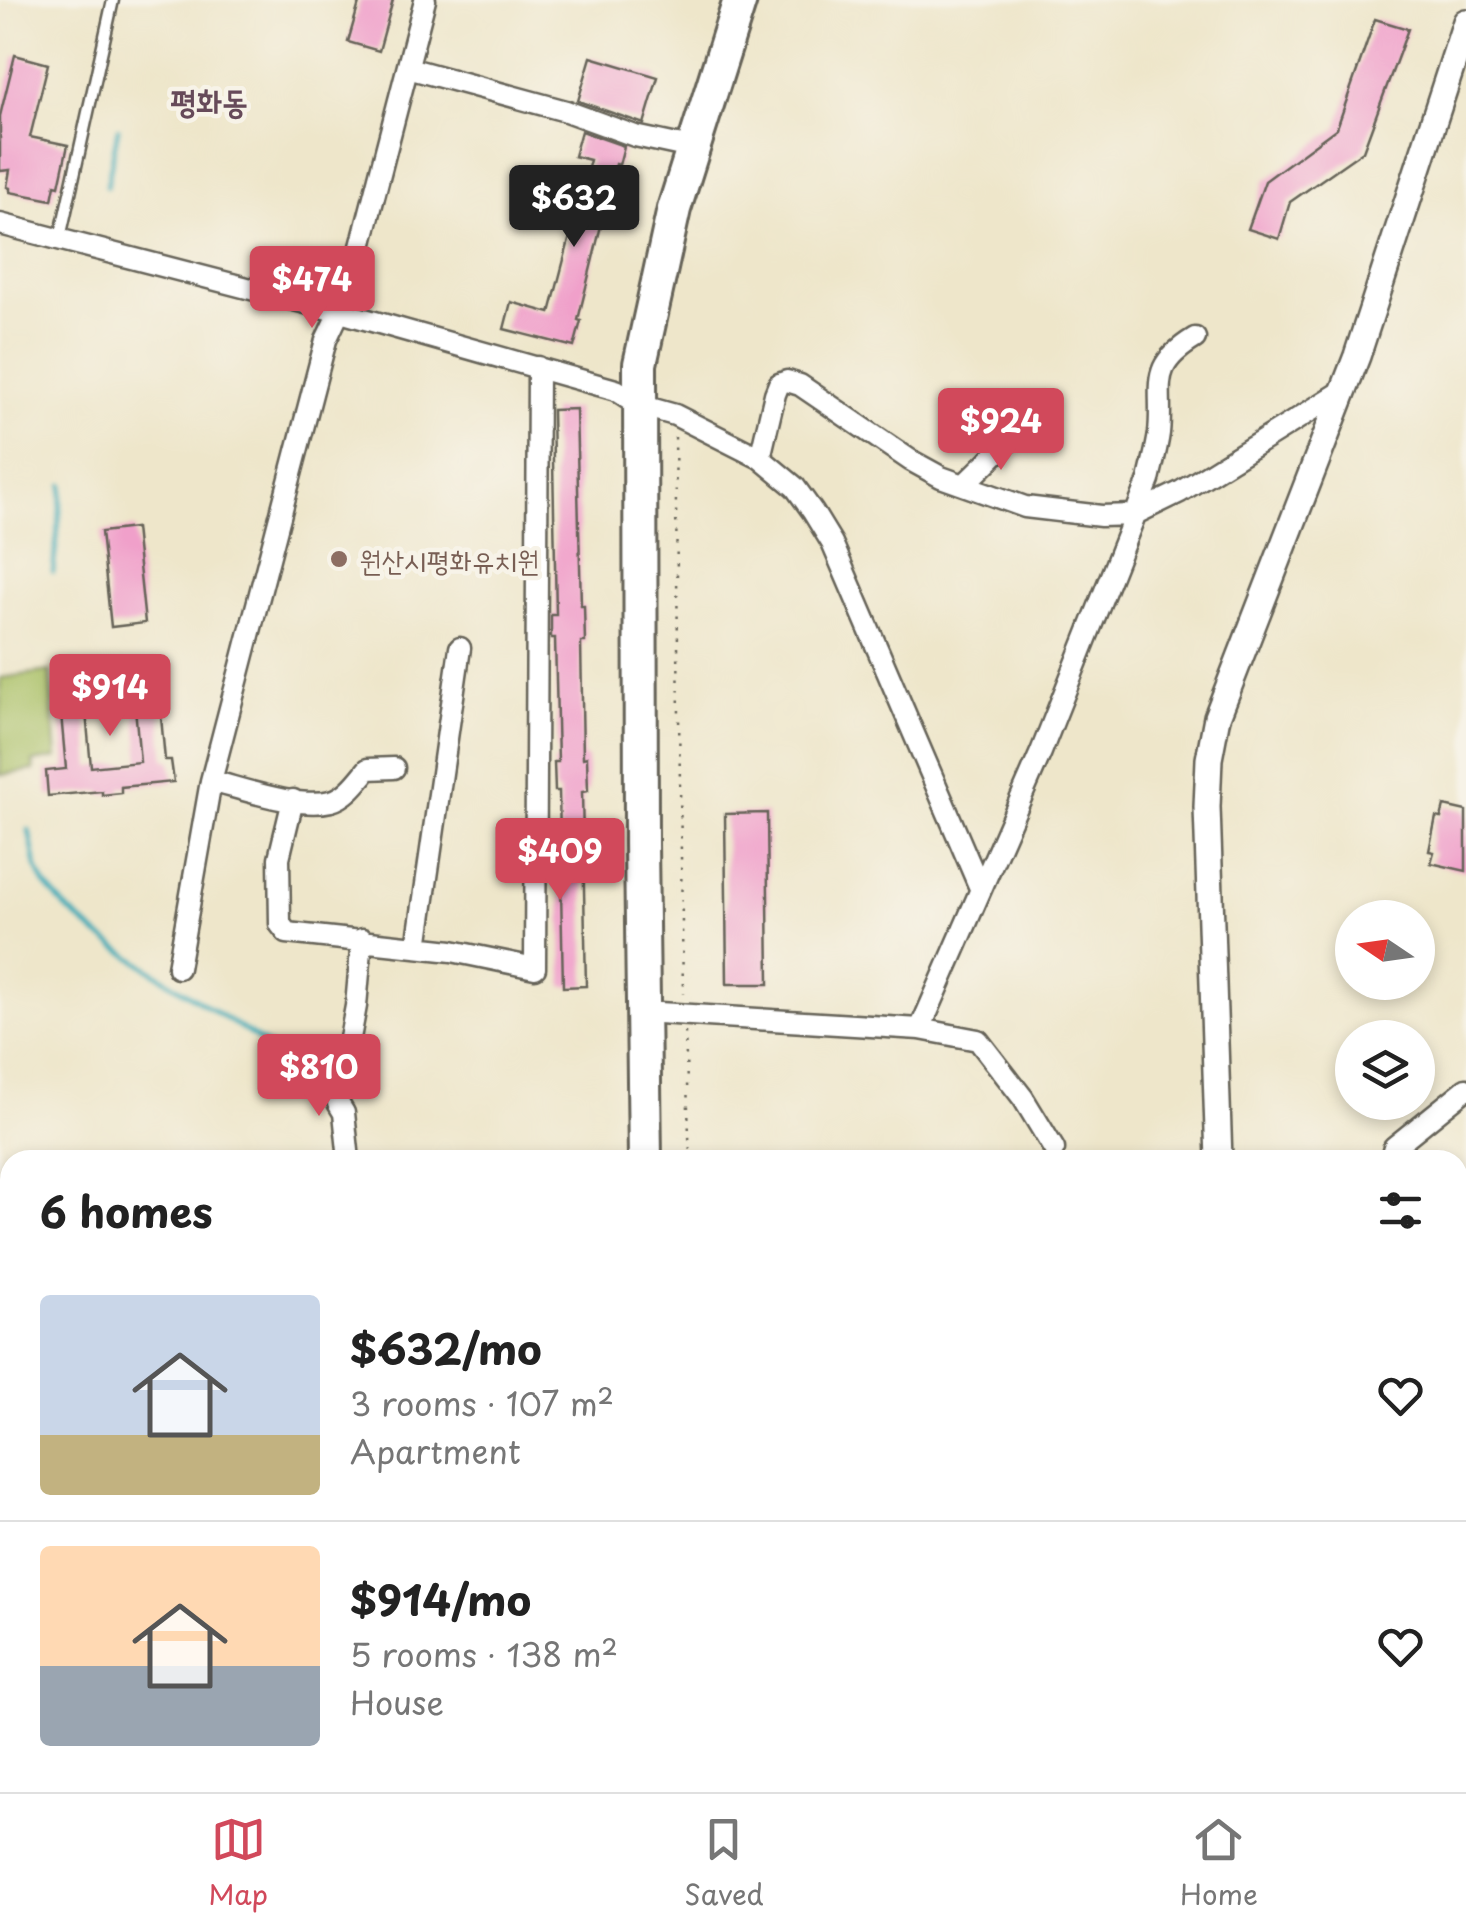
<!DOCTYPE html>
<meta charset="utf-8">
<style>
:root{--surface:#fff;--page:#f6f6f6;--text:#222;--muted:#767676;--line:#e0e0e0;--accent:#d1495b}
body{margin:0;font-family:"Playpen Sans","Poor Story",sans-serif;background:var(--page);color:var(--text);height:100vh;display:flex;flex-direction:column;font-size:38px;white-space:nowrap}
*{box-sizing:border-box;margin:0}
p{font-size:32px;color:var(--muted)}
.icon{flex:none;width:55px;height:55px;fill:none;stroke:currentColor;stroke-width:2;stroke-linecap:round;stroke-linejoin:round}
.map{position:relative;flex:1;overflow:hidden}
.panel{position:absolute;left:0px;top:1150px;width:1468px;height:642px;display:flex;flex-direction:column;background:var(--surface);border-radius:30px 30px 0 0;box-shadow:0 5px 15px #0003}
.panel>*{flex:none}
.needle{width:65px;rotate:283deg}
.buttons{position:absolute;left:1335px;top:900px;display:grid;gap:20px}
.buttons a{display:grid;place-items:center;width:100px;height:100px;border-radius:50%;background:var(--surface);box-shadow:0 5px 15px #0003;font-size:50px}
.price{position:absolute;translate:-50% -85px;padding:0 22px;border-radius:10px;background:var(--accent);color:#fff;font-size:32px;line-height:65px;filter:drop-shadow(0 2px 5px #0008)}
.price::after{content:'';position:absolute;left:50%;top:60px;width:30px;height:22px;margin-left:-15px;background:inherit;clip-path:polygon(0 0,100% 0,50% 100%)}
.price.on{background:#222;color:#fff}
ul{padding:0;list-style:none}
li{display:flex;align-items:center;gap:30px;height:250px;padding:0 40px}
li+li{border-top:2px solid var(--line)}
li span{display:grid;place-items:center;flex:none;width:280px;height:200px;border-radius:10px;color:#555}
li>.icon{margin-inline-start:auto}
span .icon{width:120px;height:120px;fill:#fffc;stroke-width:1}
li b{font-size:42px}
h2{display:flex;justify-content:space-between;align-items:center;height:120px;padding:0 40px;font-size:42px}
.tab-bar{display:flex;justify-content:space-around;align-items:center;height:140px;border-top:2px solid var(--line);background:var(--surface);font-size:28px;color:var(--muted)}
.tab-bar a{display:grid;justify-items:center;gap:5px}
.tab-bar .on{color:var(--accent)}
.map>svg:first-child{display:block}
</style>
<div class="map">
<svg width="1466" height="1792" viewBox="0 0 1466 1792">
<rect width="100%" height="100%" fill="#f7f3e8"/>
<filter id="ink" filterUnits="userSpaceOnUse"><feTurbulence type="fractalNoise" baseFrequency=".01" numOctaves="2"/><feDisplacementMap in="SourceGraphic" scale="20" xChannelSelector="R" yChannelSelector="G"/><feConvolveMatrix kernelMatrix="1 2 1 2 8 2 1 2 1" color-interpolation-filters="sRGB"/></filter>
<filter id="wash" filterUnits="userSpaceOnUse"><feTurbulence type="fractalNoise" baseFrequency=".0048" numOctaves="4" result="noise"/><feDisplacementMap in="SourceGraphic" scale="40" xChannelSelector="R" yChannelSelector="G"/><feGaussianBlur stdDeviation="2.25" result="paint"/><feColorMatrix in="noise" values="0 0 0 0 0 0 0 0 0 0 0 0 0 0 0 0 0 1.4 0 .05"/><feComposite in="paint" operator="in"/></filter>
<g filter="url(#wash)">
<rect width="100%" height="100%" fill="#eee6ca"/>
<path fill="#a8bf64" stroke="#626e40" stroke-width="2.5" d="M50,671l7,87 -24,4 1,8 -34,5v-97z"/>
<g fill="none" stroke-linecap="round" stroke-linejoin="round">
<path stroke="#3cacb8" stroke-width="5" d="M107,186l11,-57
M53,572l10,-87
M29,830l7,36 8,17 22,25 34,29 216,140 5,16
M333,1782v10"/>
</g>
<g id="blocks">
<path fill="#f0a0ca" d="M360,0h33l-14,51 -31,-9z
M1375,19l33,10 -45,122 -73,51 -11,37 -31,-10 17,-48 72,-53z
M15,55l33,9 -18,73 38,8 -9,41 -4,-1 -3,15 -42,-8v-4l-3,-1 3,-17 -10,1v-55z
M591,57l67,20 -14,47 -66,-23z
M581,131l43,15 -5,19 -3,-1 -38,156 3,1 -7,26 -70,-18 7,-27 39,11 40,-153 -16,-4z
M576,409l5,197h3l1,36h-4l2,116 4,-1 1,34 -6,1 4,194 -23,1 -4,-196h-4l-1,-29h4l-3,-124h-4v-23h5l-4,-205z
M135,528l10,95 -34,4 -10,-95z
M156,662l9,98h6l3,22 -53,5v6l-19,2v-4l-54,5 -2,-25 20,-2 -9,-99 25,-2 9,99 49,-5 -9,-98z
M1444,806l22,5v60l-35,-8 3,-11 -5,-1 7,-34 5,1z
M767,813l2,171h-42l-2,-170z"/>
</g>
</g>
<g filter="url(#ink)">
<use href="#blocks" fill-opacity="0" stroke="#666359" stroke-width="2.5"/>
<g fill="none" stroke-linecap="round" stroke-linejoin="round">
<g stroke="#666359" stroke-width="15">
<path id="service" d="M60,238l53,-238"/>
</g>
<g stroke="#666359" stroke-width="25">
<path id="minor" d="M408,68l158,43 69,25 56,12
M0,224l340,88 276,78 23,15 36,10 85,43 35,29 18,25 19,31 148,345
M760,458l15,-64 4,-10 8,-3 13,4 110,75 31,17 84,30 76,9 32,-1 47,-23 164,-102
M964,485l57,-56
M211,781c32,8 87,28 120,20 16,-4 27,-20 37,-32l26,-1
M293,800l-14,58 1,66 7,9 165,18 83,17 3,-601
M417,947l43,-299
M178,968l33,-187 115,-441 24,-51 75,-289
M642,1012l278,17 121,-277 108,-272c3,-15 8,-31 10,-47 5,-48 -13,-65 36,-95
M920,1029l58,11 45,58 31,51
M349,1160l-5,-47 -6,-10 18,-97 6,-67
M1390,1160l4,-13 72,-58
M1458,1263l8,4
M0,1409l10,-1
M1187,1782l48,10"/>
</g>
<g stroke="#666359" stroke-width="30">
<path id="tertiary" d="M1219,1160l-12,-353 2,-48 8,-42 140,-361 109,-334
M1458,1418l8,2"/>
</g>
<g stroke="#666359" stroke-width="32">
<path id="secondary" d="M0,1568l10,110
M20,1782l1,10"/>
</g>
<g stroke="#666359" stroke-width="38">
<path id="trunk" d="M645,1160l-4,-316 -1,-480 34,-155 66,-209
M657,1782v10"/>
</g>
<path stroke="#666359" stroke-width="2.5" stroke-dasharray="2.5 8" stroke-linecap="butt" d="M675,437l8,557
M685,1032l5,128
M702,1782v10"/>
<use href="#service" stroke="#fff" stroke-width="10"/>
<use href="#minor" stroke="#fff" stroke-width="20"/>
<use href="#tertiary" stroke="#fff" stroke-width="25"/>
<use href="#secondary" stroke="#fff" stroke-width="28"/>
<use href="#trunk" stroke="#fff" stroke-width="32"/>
</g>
</g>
<circle fill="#8d6e63" stroke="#f7f3e8" stroke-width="4" cx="339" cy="559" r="10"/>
<g text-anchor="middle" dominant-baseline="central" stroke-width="9" stroke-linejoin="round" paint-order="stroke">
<g font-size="28" fill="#785e54" stroke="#f7f3e8" text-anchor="start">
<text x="359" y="559">원산시평화유치원</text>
</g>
<g font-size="32" font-weight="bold" fill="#664a59" stroke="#f7f3e8">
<text x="209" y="100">평화동</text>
</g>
</g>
</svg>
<div class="buttons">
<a><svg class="needle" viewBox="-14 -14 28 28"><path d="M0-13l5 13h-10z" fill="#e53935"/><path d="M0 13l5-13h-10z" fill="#767676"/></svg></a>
<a><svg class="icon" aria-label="layers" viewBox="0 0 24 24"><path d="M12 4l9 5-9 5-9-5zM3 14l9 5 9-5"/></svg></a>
</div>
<b class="price on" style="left:574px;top:250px">$632</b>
<b class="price" style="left:312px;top:331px">$474</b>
<b class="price" style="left:1001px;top:473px">$924</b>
<b class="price" style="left:110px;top:739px">$914</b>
<b class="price" style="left:560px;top:903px">$409</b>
<b class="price" style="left:319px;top:1119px">$810</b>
<section class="panel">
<h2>6 homes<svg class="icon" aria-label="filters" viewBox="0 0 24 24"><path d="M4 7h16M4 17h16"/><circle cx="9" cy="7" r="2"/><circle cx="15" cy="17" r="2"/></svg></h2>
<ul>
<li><span style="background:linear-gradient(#c9d6e8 70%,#c2b280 0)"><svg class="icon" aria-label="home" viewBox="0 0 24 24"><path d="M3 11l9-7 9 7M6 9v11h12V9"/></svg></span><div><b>$632/mo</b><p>3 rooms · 107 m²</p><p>Apartment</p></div><svg class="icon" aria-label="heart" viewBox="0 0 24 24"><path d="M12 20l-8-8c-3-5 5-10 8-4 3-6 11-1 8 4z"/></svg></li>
<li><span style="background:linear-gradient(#ffd9b3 60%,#9aa5b1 0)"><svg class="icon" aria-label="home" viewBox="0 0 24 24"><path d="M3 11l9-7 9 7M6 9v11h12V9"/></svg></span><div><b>$914/mo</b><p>5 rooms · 138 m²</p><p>House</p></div><svg class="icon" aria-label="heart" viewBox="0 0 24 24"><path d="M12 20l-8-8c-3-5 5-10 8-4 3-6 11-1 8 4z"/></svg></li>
</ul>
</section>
</div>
<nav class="tab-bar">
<a class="on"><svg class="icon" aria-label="map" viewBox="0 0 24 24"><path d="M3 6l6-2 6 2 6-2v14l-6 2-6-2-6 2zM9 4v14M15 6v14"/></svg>Map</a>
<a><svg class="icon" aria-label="saved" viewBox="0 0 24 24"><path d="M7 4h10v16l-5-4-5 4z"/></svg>Saved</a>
<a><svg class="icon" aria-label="home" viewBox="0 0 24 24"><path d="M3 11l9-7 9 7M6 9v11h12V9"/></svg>Home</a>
</nav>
